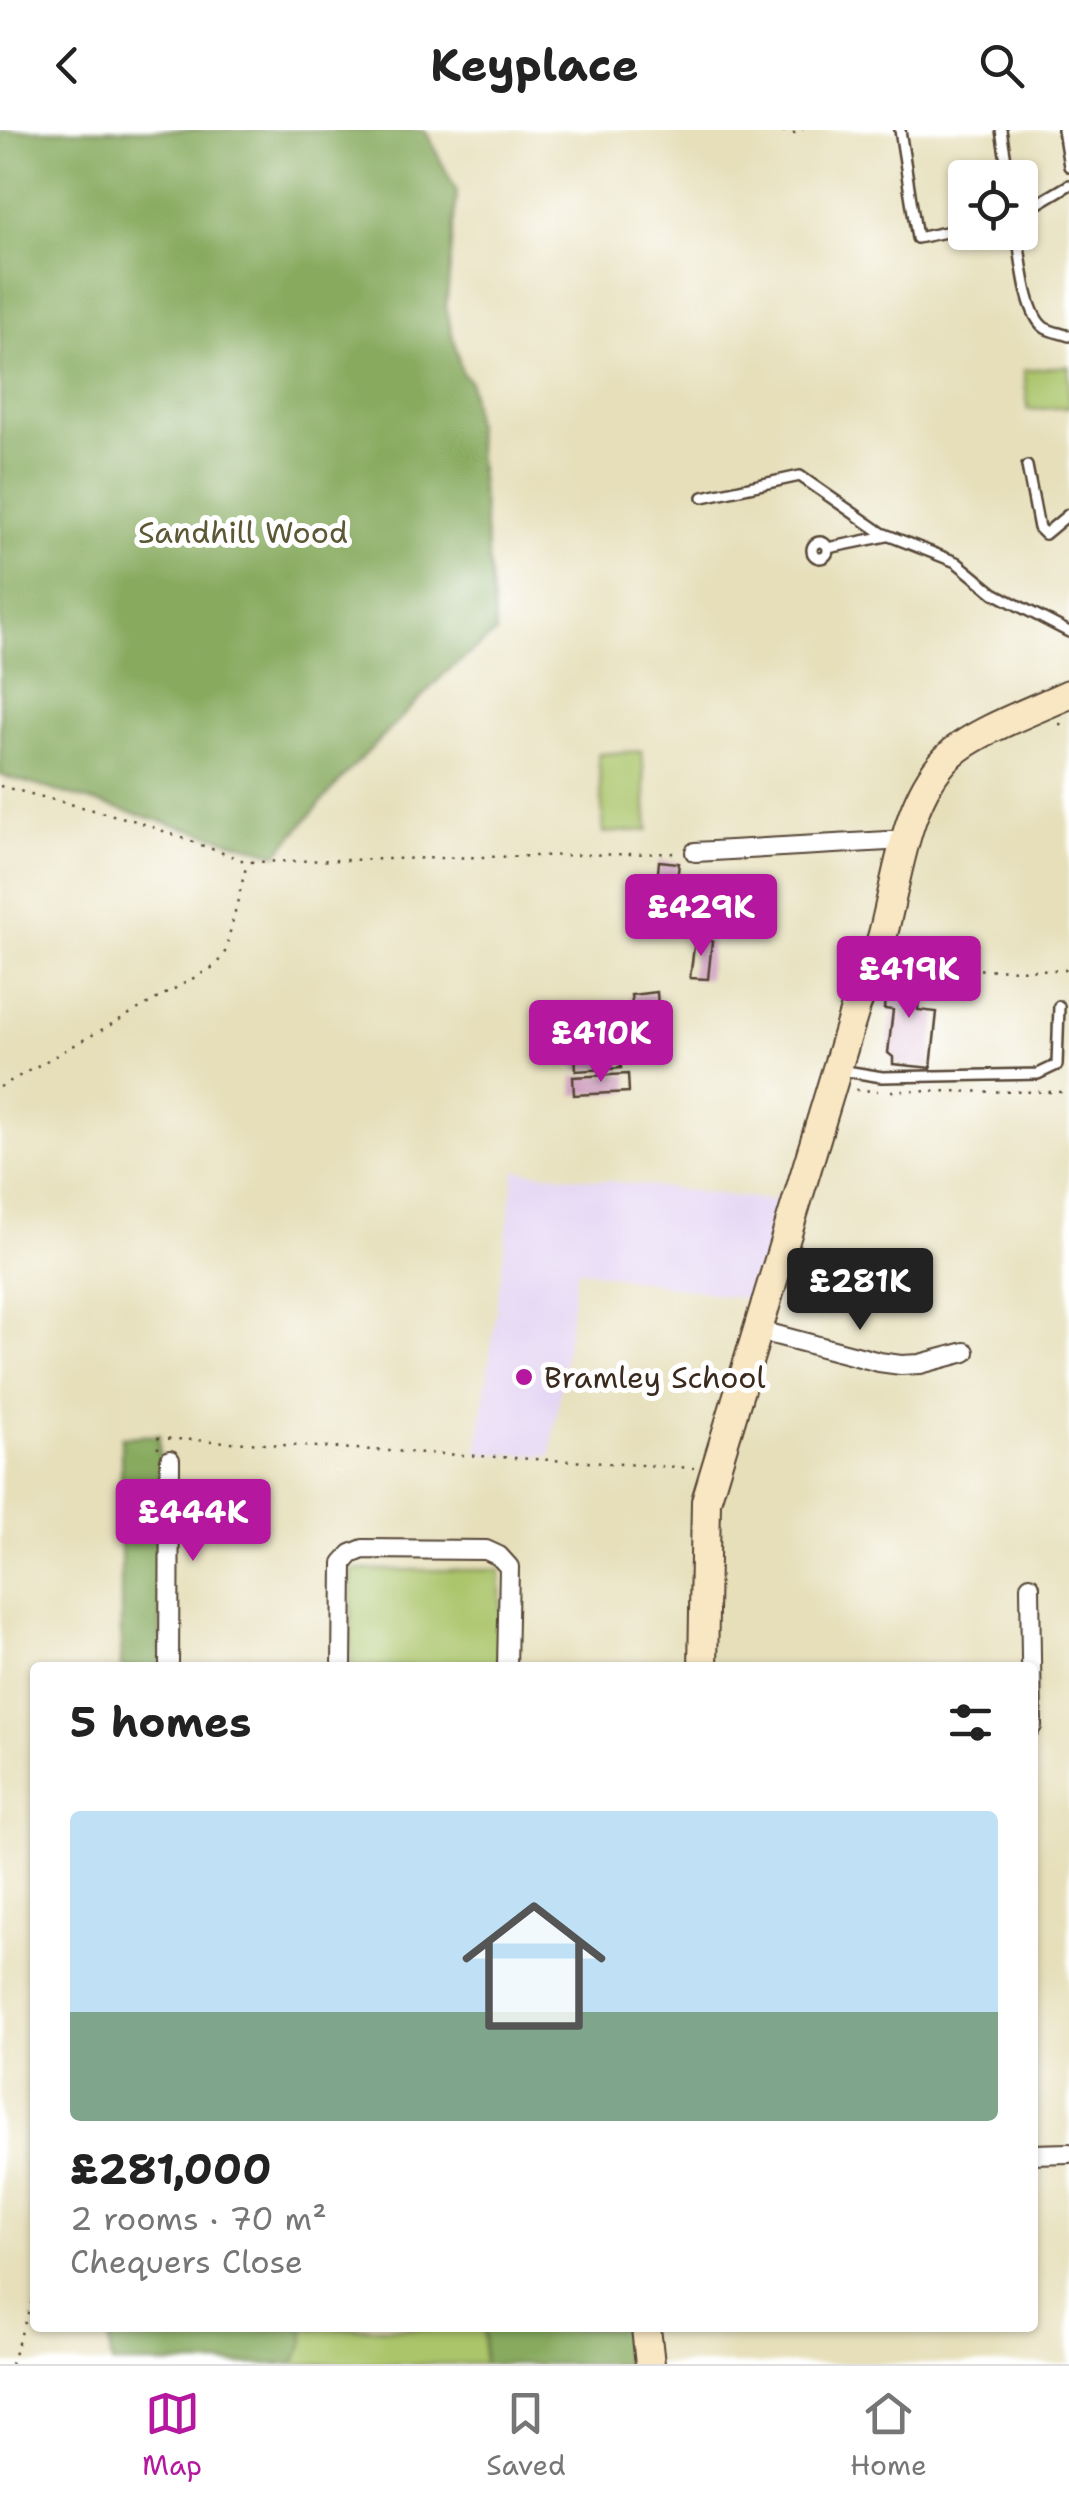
<!DOCTYPE html>
<meta charset="utf-8">
<style>
:root{--surface:#fff;--page:#f2f2f2;--text:#222;--muted:#767676;--line:#e0e0e0;--accent:#b5179e}
body{margin:0;font-family:"Shantell Sans",sans-serif;background:var(--page);color:var(--text);height:100vh;display:flex;flex-direction:column;font-size:38px;white-space:nowrap}
*{box-sizing:border-box;margin:0}
p{font-size:32px;color:var(--muted)}
.icon{flex:none;width:55px;height:55px;fill:none;stroke:currentColor;stroke-width:2;stroke-linecap:round;stroke-linejoin:round}
.map{position:relative;flex:1;overflow:hidden}
.panel{position:absolute;left:30px;top:1532px;width:1008px;height:670px;display:flex;flex-direction:column;background:var(--surface);border-radius:10px;box-shadow:0 2px 8px #0004}
.panel>*{flex:none}
.fabs{position:absolute;left:948px;top:30px;display:grid;gap:20px}
.fabs a{display:grid;place-items:center;width:90px;height:90px;border-radius:10px;background:var(--surface);box-shadow:0 2px 8px #0004;font-size:50px}
.price{position:absolute;translate:-50% -85px;padding:0 22px;border-radius:10px;background:var(--accent);color:#fff;font-size:32px;line-height:65px;filter:drop-shadow(0 2px 5px #0008)}
.price::after{content:'';position:absolute;left:50%;top:60px;width:30px;height:22px;margin-left:-15px;background:inherit;clip-path:polygon(0 0,100% 0,50% 100%)}
.price.active{background:#222;color:#fff}
ul{padding:0;list-style:none}
li{display:grid;align-content:center;gap:20px;height:530px;padding:0 40px}
li span{display:grid;place-items:center;height:310px;border-radius:10px;color:#555}
li>.icon{margin-inline-start:auto}
span .icon{width:180px;height:180px;fill:#fffc;stroke-width:1}
li b{font-size:42px}
h2{display:flex;justify-content:space-between;align-items:center;height:120px;padding:0 40px;font-size:42px}
header{display:flex;justify-content:space-between;align-items:center;height:130px;padding:0 40px;background:var(--surface);font-size:45px;font-weight:700}
.tab-bar{display:flex;justify-content:space-around;align-items:center;height:140px;border-top:2px solid var(--line);background:var(--surface);font-size:28px;color:var(--muted)}
.tab-bar a{display:grid;justify-items:center;gap:5px}
.tab-bar .active{color:var(--accent)}
.map>svg:first-child{display:block}
</style>
<header><svg class="icon" aria-label="back" viewBox="0 0 24 24"><path d="M15 5l-7 7 7 7"/></svg>Keyplace<svg class="icon" aria-label="search" viewBox="0 0 24 24"><circle cx="10" cy="10" r="6"/><path d="M15 15l6 6"/></svg></header>
<div class="map">
<svg width="1069" height="2234" viewBox="0 0 1069 2234">
<rect width="100%" height="100%" fill="#fff"/>
<filter id="ink" filterUnits="userSpaceOnUse"><feTurbulence type="fractalNoise" baseFrequency=".01" numOctaves="2"/><feDisplacementMap in="SourceGraphic" scale="20" xChannelSelector="R" yChannelSelector="G"/><feConvolveMatrix kernelMatrix="1 2 1 2 8 2 1 2 1" color-interpolation-filters="sRGB"/></filter>
<filter id="wash" filterUnits="userSpaceOnUse"><feTurbulence type="fractalNoise" baseFrequency=".0048" numOctaves="4" result="noise"/><feDisplacementMap in="SourceGraphic" scale="40" xChannelSelector="R" yChannelSelector="G"/><feGaussianBlur stdDeviation="2.25" result="paint"/><feColorMatrix in="noise" values="0 0 0 0 0 0 0 0 0 0 0 0 0 0 0 0 0 1.4 0 .05"/><feComposite in="paint" operator="in"/></filter>
<g filter="url(#wash)">
<rect width="100%" height="100%" fill="#e6dfba"/>
<path fill="#e3d3f3" d="M515,1040l255,30 24,-6 -32,108 -185,-33 -26,187 -74,-3z"/>
<path fill="#aac56b" stroke="#727844" stroke-width="2.5" d="M1069,236v41l-41,3 -4,-40z
M642,621l6,79 -44,3 -6,-79z
M352,1440h148l1,97 -150,1z
M304,2198h180v36h-191l12,-23z"/>
<path fill="#87aa5f" stroke="#616a3e" stroke-width="2.5" d="M0,0h425l32,62 -11,117 16,64 8,8 26,252 -52,41 -99,101 -68,79 -277,-79z
M159,1305l2,232 -40,1v-231z
M107,2198h197l1,13 -12,23h-181z
M484,2198h139l2,36h-141z"/>
<g id="blocks">
<path fill="#cc99ba" d="M659,731l20,2 -2,17 8,1 -2,21 -10,-1 -1,16 -18,-2z
M695,809l17,2 -4,38 -18,-1z
M888,840l34,3 -4,37 19,2 -6,56 -38,-4v-7l-5,-4 5,-43 -9,-1z
M657,862l1,15 -25,3 -2,-15z
M658,881l3,35 -22,3 -4,-36z
M610,883l2,35 -51,3 -2,-35z
M619,920l2,18 -45,3 -1,-18z
M628,944l1,18 -55,3 -1,-18z"/>
</g>
</g>
<g filter="url(#ink)">
<use href="#blocks" fill-opacity="0" stroke="#554535" stroke-width="2.5"/>
<g fill="none" stroke-linecap="round" stroke-linejoin="round">
<g stroke="#554535" stroke-width="14">
<path id="service" d="M900,0l17,108 48,-10
M1001,0l8,48
M1063,0l6,36
M1020,84l49,-29
M1017,102c4,23 8,83 28,96 7,4 16,5 24,8
M1027,336l12,62 6,6 24,-20
M703,367l97,-21 82,57 74,29 38,31 75,39
M812 420a8 8 0 1 1 16 0a8 8 0 1 1-16 0Z
M828,418l59,-12
M840,940l42,7 156,-3 19,-9 2,-59"/>
</g>
<g stroke="#554535" stroke-width="22">
<path id="minor" d="M695,722l210,-12
M757,1200l122,32 22,3 19,-1 45,-12
M1030,1456l2,140
M169,1538l1,-208
M342,1538l1,-105 8,-9 12,-5 123,1 13,6 10,11 -2,101
M1032,2024l37,-1"/>
</g>
<g stroke="#554535" stroke-width="32">
<path id="secondary" d="M703,1538l3,-167 150,-495c9,-24 21,-48 27,-72 15,-57 23,-139 68,-180 25,-23 86,-45 118,-60
M646,2198l4,36"/>
</g>
<path stroke="#554535" stroke-width="2.5" stroke-dasharray="2.5 8" stroke-linecap="butt" d="M772,0l23,3 8,-3
M1059,594l10,1
M0,656l136,35 111,41 430,-9
M896,839l173,1
M0,957l215,-121 10,-14 22,-89
M856,960l22,1
M891,961l178,1
M158,1319v-11l536,30
M11,2234l24,-72"/>
<use href="#service" stroke="#fff" stroke-width="9"/>
<use href="#minor" stroke="#fff" stroke-width="18"/>
<use href="#secondary" stroke="#f9e7c3" stroke-width="28"/>
</g>
</g>
<circle fill="#b5179e" stroke="#fff" stroke-width="4" cx="524" cy="1247" r="10"/>
<g text-anchor="middle" dominant-baseline="central" stroke-width="10" stroke-linejoin="round" paint-order="stroke">
<g font-size="30" fill="#5c5835" stroke="#fff">
<text x="243" y="402">Sandhill Wood</text>
</g>
<g font-size="30" fill="#3b2a1e" stroke="#fff" text-anchor="start">
<text x="544" y="1247">Bramley School</text>
</g>
</g>
</svg>
<div class="fabs">
<a><svg class="icon" aria-label="locate" viewBox="0 0 24 24"><circle cx="12" cy="12" r="6"/><path d="M12 2v4M12 18v4M2 12h4M18 12h4"/></svg></a>
</div>
<b class="price" style="left:701px;top:829px">£429K</b>
<b class="price" style="left:909px;top:891px">£419K</b>
<b class="price" style="left:601px;top:955px">£410K</b>
<b class="price active" style="left:860px;top:1203px">£281K</b>
<b class="price" style="left:193px;top:1434px">£444K</b>
<section class="panel">
<h2>5 homes<svg class="icon" aria-label="filters" viewBox="0 0 24 24"><path d="M4 7h16M4 17h16"/><circle cx="9" cy="7" r="2"/><circle cx="15" cy="17" r="2"/></svg></h2>
<ul>
<li><span style="background:linear-gradient(#bfe0f5 65%,#7fa58c 0)"><svg class="icon" aria-label="home" viewBox="0 0 24 24"><path d="M3 11l9-7 9 7M6 9v11h12V9"/></svg></span><div><b>£281,000</b><p>2 rooms · 70 m²</p><p>Chequers Close</p></div></li>
</ul>
</section>
</div>
<nav class="tab-bar">
<a class="active"><svg class="icon" aria-label="map" viewBox="0 0 24 24"><path d="M3 6l6-2 6 2 6-2v14l-6 2-6-2-6 2zM9 4v14M15 6v14"/></svg>Map</a>
<a><svg class="icon" aria-label="saved" viewBox="0 0 24 24"><path d="M7 4h10v16l-5-4-5 4z"/></svg>Saved</a>
<a><svg class="icon" aria-label="home" viewBox="0 0 24 24"><path d="M3 11l9-7 9 7M6 9v11h12V9"/></svg>Home</a>
</nav>
